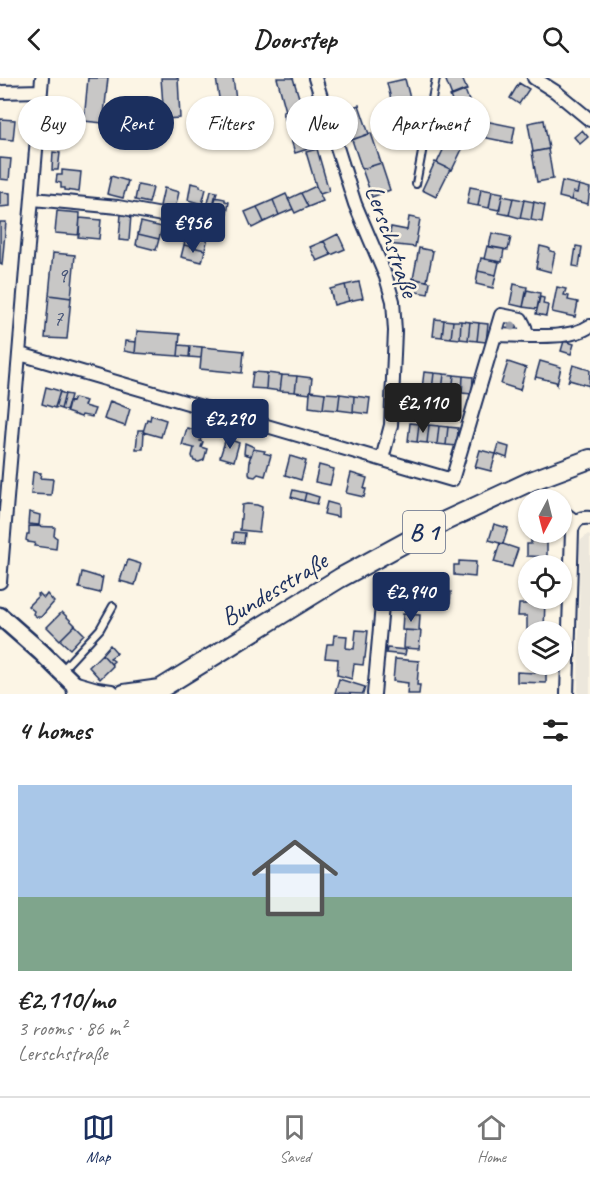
<!DOCTYPE html>
<meta charset="utf-8">
<style>
:root{--surface:#fff;--page:#f6f6f6;--text:#222;--muted:#767676;--line:#e0e0e0;--accent:#1b2f5e}
body{margin:0;font-family:Caveat,sans-serif;background:var(--page);color:var(--text);height:100vh;display:flex;flex-direction:column;font-size:22px;white-space:nowrap}
*{box-sizing:border-box;margin:0}
p{font-size:20px;color:var(--muted)}
.icon{flex:none;width:33px;height:33px;fill:none;stroke:currentColor;stroke-width:2;stroke-linecap:round;stroke-linejoin:round}
.map{position:relative;height:616px;overflow:hidden}
.side{display:flex;flex-direction:column;background:var(--surface);flex:1}
.side>*{flex:none}
.banner{position:absolute;left:18px;top:18px;width:555px;height:54px;display:flex;gap:12px}
.needle{width:39px;rotate:187deg}
.controls{position:absolute;left:518px;top:411px;display:grid;gap:12px}
.controls a{display:grid;place-items:center;width:54px;height:54px;border-radius:50%;background:var(--surface);box-shadow:0 2px 4px #0004;font-size:30px}
.price{position:absolute;translate:-50% -51px;padding:0 14px;border-radius:6px;background:var(--accent);color:#fff;font-size:20px;line-height:39px;filter:drop-shadow(0 2px 3px #0008)}
.price::after{content:'';position:absolute;left:50%;top:36px;width:18px;height:14px;margin-left:-9px;background:inherit;clip-path:polygon(0 0,100% 0,50% 100%)}
.price.active{background:#222;color:#fff}
ul{padding:0;list-style:none}
li{display:grid;align-content:center;gap:12px;height:318px;padding:0 18px}
li span{display:grid;place-items:center;height:186px;border-radius:0px;color:#555}
li>.icon{margin-inline-start:auto}
span .icon{width:108px;height:108px;fill:#fffc;stroke-width:1}
li b{font-size:26px}
h2{display:flex;justify-content:space-between;align-items:center;height:72px;padding:0 18px;font-size:26px}
.tag{padding:0 21px;border-radius:27px;background:var(--surface);box-shadow:0 2px 4px #0004;font-size:21px;line-height:54px}
.tag.active{background:var(--accent);color:#fff}
header{display:flex;justify-content:space-between;align-items:center;height:78px;padding:0 18px;background:var(--surface);font-size:27px;font-weight:600}
.dock{display:flex;justify-content:space-around;align-items:center;height:84px;border-top:2px solid var(--line);background:var(--surface);font-size:16px;color:var(--muted)}
.dock a{display:grid;justify-items:center;gap:3px}
.dock .active{color:var(--accent)}
.map>svg:first-child{display:block}
</style>
<header><svg class="icon" aria-label="back" viewBox="0 0 24 24"><path d="M15 5l-7 7 7 7"/></svg>Doorstep<svg class="icon" aria-label="search" viewBox="0 0 24 24"><circle cx="10" cy="10" r="6"/><path d="M15 15l6 6"/></svg></header>
<div class="map">
<svg width="590" height="616" viewBox="0 0 590 616">
<rect width="100%" height="100%" fill="#fcf5e5"/>
<filter id="ink" filterUnits="userSpaceOnUse"><feTurbulence type="fractalNoise" baseFrequency=".0167" numOctaves="2"/><feDisplacementMap in="SourceGraphic" scale="12" xChannelSelector="R" yChannelSelector="G"/><feConvolveMatrix kernelMatrix="1 2 1 2 8 2 1 2 1" color-interpolation-filters="sRGB"/></filter>
<g filter="url(#ink)">
<path fill="#ece7dc" d="M588,456l2,1v159h-12l2,-153z"/>
<path fill="#c8c7c6" stroke="#1b2f5e" stroke-width="1.5" d="M88,0h20l-5,45 -19,-2z
M161,0h17l2,40 -16,1z
M216,0h17l5,36 -16,3z
M277,0h16l9,29 -16,4z
M445,0h17l5,12 -15,6z
M405,1l8,31 -18,5 -8,-32z
M519,5l10,6 -10,15 -9,-6z
M465,12l11,29 -15,6 -11,-29z
M359,27l10,29 -18,6 -10,-29z
M299,30l12,40 -16,5 -12,-41z
M0,41l15,1 -2,20 -13,-1z
M544,42l5,29 -16,3 -5,-29z
M485,43l30,6 -3,16 -30,-6z
M582,52l6,7 -8,7 -6,-7z
M371,55l10,30 -19,6 -10,-29z
M450,57l15,8 -13,27 -15,-7z
M317,71l12,42 -9,3 -4,-8 -10,-34z
M548,71l5,30 -16,3 -5,-30z
M53,74l7,1 -2,17h-6z
M0,80l11,1 -2,21 -9,-1z
M435,84l15,7 -14,28 -14,-7z
M381,85l9,27 -18,7 -10,-28z
M62,92l19,2 -2,20 -14,-2v-2h-4v-5l-5,-1 1,-7h5z
M111,98l17,5 -5,17 -16,-4z
M562,103l17,4 -2,8 -4,-1 -2,8 -12,-3z
M191,105l9,2v2l6,2 -4,15 -14,-4z
M138,107l15,3 -4,15 -14,-3z
M579,107l11,3 -2,16 -17,-4 2,-8 4,1z
M316,108l7,15 -15,6 -7,-14z
M470,109l11,2 -3,17 -11,-2z
M164,110l15,4 -4,17 -15,-3z
M481,111l11,2 -3,17 -11,-2z
M211,113l6,1 -4,17 -6,-2z
M492,113l11,2 -4,17 -10,-2z
M0,114l10,1v13l-10,1z
M301,115l7,14 -13,6 -7,-14z
M286,116l7,15 -14,6 -6,-15z
M502,118l11,2 -4,17 -10,-2z
M215,119l10,2v2l4,1 -3,17 -15,-3z
M513,120l11,2 -4,18 -11,-3z
M273,122l6,15 -15,7 -7,-15z
M524,122l10,2 -3,18 -11,-2z
M534,124l11,3 -3,17 -11,-2z
M257,129l7,15 -12,6 -7,-16z
M57,133l23,2 -1,22 -24,-2z
M121,136l10,1 -2,26 -10,-1z
M409,139l11,2 -5,28 -27,-3 3,-17 16,3z
M80,140l21,2 -2,19 -21,-2z
M0,144h6l-4,43 -2,-1z
M141,144l21,5 -3,12 -21,-5z
M187,155l21,4 -3,13 -21,-5z
M492,155l19,4 -3,13 -19,-3z
M138,156l21,5 -3,11 -20,-5z
M338,156l7,15 -14,6 -7,-14z
M324,163l7,14 -14,6 -7,-14z
M184,167l21,5 -3,12 -21,-5z
M487,168l17,3 -2,13 -18,-3z
M540,168l8,2 2,1v2l5,1 -4,20 -15,-4z
M576,168l6,1 -3,20 -6,-1z
M419,170l14,3 -6,30 -14,-2z
M53,175l22,2 -4,43 -22,-3z
M481,180l18,4 -3,13 -18,-4z
M478,193l18,4 -3,13 -17,-4z
M412,200l18,4 -2,12 -18,-3z
M359,204l4,16 -14,3 -4,-16z
M514,206l13,3 -4,20 -13,-3z
M345,207l4,16 -15,4 -4,-16z
M557,209l9,2 -2,6 5,1 -1,4 10,2 -3,15 -23,-5z
M527,212l13,3 -3,16 -14,-2z
M49,217l22,3 -4,41 -22,-1z
M540,219l4,1 -1,6 5,1 -2,11 -10,-2z
M435,241l9,1 -2,17 -9,-1z
M444,242l9,1 -2,17 -9,-1z
M453,243h8l-1,18 -9,-1z
M461,243l9,1 -2,18 -8,-1z
M470,244l9,1 -2,18 -9,-1z
M479,245l9,1 -2,18 -9,-1z
M137,253l43,3 -2,22 -43,-3z
M125,263l11,1 -1,11 -11,-2z
M564,263l10,3 -3,10 -10,-3z
M179,267l11,1 -1,11 -11,-1z
M190,268l12,1 -1,11 -12,-1z
M202,269l42,4 -2,22 -42,-4z
M540,283l21,6 -4,18 -1,-3 -20,-5 -1,2z
M508,284l18,6 -6,22 -19,-6z
M573,287l17,5 -1,19 1,-3 -21,-6 -1,2z
M253,294l14,1 -1,16 -15,-1z
M424,294l10,1 -2,17 -10,-1z
M267,295l15,2 -2,16 -14,-2z
M434,295l10,1 -2,17 -10,-1z
M444,296l10,1 -2,17 -10,-1z
M282,297l15,1 -2,16 -15,-1z
M454,297l9,1 -1,17 -10,-1z
M297,298l15,2 -2,16 -15,-2z
M463,298l10,1 -1,17 -10,-1z
M46,309l14,4 -5,17 -13,-4z
M310,313l15,2 -2,16 -14,-2z
M60,314l5,2 -4,15 -6,-2z
M403,314h10l-1,12h-9z
M325,315l15,1 -2,16 -15,-1z
M65,316l6,1 -4,16 -6,-2z
M340,316l14,2 -1,16 -15,-2z
M354,318l16,2 -2,16 -15,-2z
M74,320l12,3 -2,5 11,3 -3,8 -10,-2 -1,2 -15,-5 3,-11 3,1z
M110,323l20,8 -5,17 -21,-7z
M151,337l15,5 -5,17 -18,-5 4,-13 3,1z
M410,345l9,1 -2,18 -9,-1z
M419,346l10,1 -2,18 -10,-1z
M429,347l10,1 -2,18 -10,-1z
M439,348l9,1 -2,18 -9,-1z
M448,349l10,1 -1,18 -11,-1z
M187,350l16,4 -3,9 3,1 -2,5 6,2 -3,11 -5,2 -5,-1 -2,-5 2,-8 -12,-3z
M138,352h5l1,2 -1,17h-7z
M226,360l13,5 -5,18 -14,-4z
M245,365l9,4 -3,9 -7,-2z
M499,366l10,3 -2,11 -11,-4z
M253,371l12,2 -1,2 7,2 -6,21 -7,-2 -3,3 -5,-1 -1,-3 1,-12h-1z
M480,372l16,4 -5,17 -16,-4z
M290,378l16,5 -5,19 -16,-5z
M319,387l15,4 -4,16 -15,-3z
M33,394l8,1 -1,5 13,1 -2,16 -20,-1z
M351,395l16,5 -3,11h2l-2,8 -18,-4z
M293,412l13,3 -2,8 -13,-4z
M306,415l13,4 -2,7 -13,-3z
M327,424l11,3v12l-14,-3z
M247,426l10,1 5,2 -3,25 -19,-2 2,-25z
M29,434l11,3 -1,10 -11,-1z
M494,446l14,4 -5,16 -14,-4z
M29,448l26,1 -1,9 3,2 -1,11 -22,-3 1,-3 -7,-1v-1l-2,-1 1,-6h2z
M234,454l11,1 -1,10 -11,-1z
M535,457l4,2v1h8v19l-20,-1v-12h4v-7z
M500,465l18,6 -6,18 -18,-5z
M128,482l13,4 -6,21 -15,-4 5,-16 1,1z
M459,483l17,1 -1,15 -21,-2v-10h5z
M82,494l20,6 1,-2 -3,17 -21,-5z
M434,501l14,2 -2,11h5l-1,11 -24,-3 2,-14 5,1z
M39,515l5,5 3,-4 7,8 -13,15h-4l-4,-3 1,-3 -6,-5 10,-10 -1,-1z
M526,519h2v1h17l-1,34h-17v-16h-9l1,-12h7z
M62,534l13,13 -15,15 -13,-13z
M403,536l17,1 -1,16 -17,-1z
M75,547l9,9 -14,15 -10,-9z
M356,552l12,1 -3,27h-1l-1,7 -9,-1 -2,15 -15,-4 1,-16 -13,-1 2,-14h6l1,-9 13,1 -1,12 8,1z
M405,552l16,1 -2,18 -15,-1z
M110,567l7,8 -7,5 4,3 -3,3 -9,-10z
M387,570l19,2 -1,5 -19,-2z
M102,576l11,12 -13,13 -11,-12z
M395,581l24,2 -2,24h3l-1,9h-12l1,-11 -15,-2z
M535,586h11v19l-29,-1v-10l18,1z
M339,601l26,8 -2,7 -28,-1z"/>
<g fill="none" stroke-linecap="round" stroke-linejoin="round">
<g stroke="#1b2f5e" stroke-width="10">
<path id="service" d="M416,106l20,-106
M561,433l8,2 8,6
M61,593l39,-42 13,-23"/>
</g>
<g stroke="#1b2f5e" stroke-width="16">
<path id="minor" d="M315,0l40,126 31,73 7,24 2,30 -4,94 -9,34
M534,0l22,14 34,28
M0,14l41,-1
M33,121l85,8 77,14
M496,257c25,0 73,6 94,-9
M20,276l432,126 49,-165 20,4 4,8 2,8
M0,504l42,-504
M374,616l9,-100
M567,616l5,-164c3,-10 8,-13 18,-12"/>
</g>
<g stroke="#1b2f5e" stroke-width="21">
<path id="secondary" d="M0,538l41,36 43,42"/>
</g>
<g stroke="#1b2f5e" stroke-width="22">
<path id="primary" d="M77,616l-1,-8 21,6 14,2
M124,616l36,-5
M152,616l188,-116 103,-56 88,-41 59,-22"/>
</g>
<use href="#service" stroke="#fcf5e5" stroke-width="6"/>
<use href="#minor" stroke="#fcf5e5" stroke-width="12"/>
<use href="#secondary" stroke="#fcf5e5" stroke-width="16"/>
<use href="#primary" stroke="#fcf5e5" stroke-width="18"/>
</g>
<circle fill="#969ba8" cx="512" cy="248" r="4.5"/>
</g>
<g text-anchor="middle" dominant-baseline="central" stroke-width="5" stroke-linejoin="round" paint-order="stroke">
<g font-size="22" fill="#465578">
<text x="62" y="197">9</text>
<text x="58" y="240">7</text>
</g>
<rect fill="#fcf5e5" stroke="#5e6a86" stroke-width="1.5" x="403" y="433" width="42" height="42" rx="4.5"/>
<g font-size="24" font-weight="bold" fill="#1b2f5e">
<text x="424" y="454">B 1</text>
</g>
<g font-size="26" fill="#1b2f5e" stroke="#fcf5e5">
<text transform="translate(392 163) rotate(71)">Lerschstraße</text>
<text transform="translate(274 511) rotate(-31)">Bundesstraße</text>
</g>
</g>
</svg>
<div class="controls">
<a><svg class="needle" viewBox="-14 -14 28 28"><path d="M0-13l5 13h-10z" fill="#e53935"/><path d="M0 13l5-13h-10z" fill="#767676"/></svg></a>
<a><svg class="icon" aria-label="locate" viewBox="0 0 24 24"><circle cx="12" cy="12" r="6"/><path d="M12 2v4M12 18v4M2 12h4M18 12h4"/></svg></a>
<a><svg class="icon" aria-label="layers" viewBox="0 0 24 24"><path d="M12 4l9 5-9 5-9-5zM3 14l9 5 9-5"/></svg></a>
</div>
<b class="price" style="left:193px;top:176px">€956</b>
<b class="price active" style="left:423px;top:356px">€2,110</b>
<b class="price" style="left:230px;top:372px">€2,290</b>
<b class="price" style="left:411px;top:545px">€2,940</b>
<div class="banner">
<a class="tag">Buy</a>
<a class="tag active">Rent</a>
<a class="tag">Filters</a>
<a class="tag">New</a>
<a class="tag">Apartment</a>
</div>
</div>
<section class="side">
<h2>4 homes<svg class="icon" aria-label="filters" viewBox="0 0 24 24"><path d="M4 7h16M4 17h16"/><circle cx="9" cy="7" r="2"/><circle cx="15" cy="17" r="2"/></svg></h2>
<ul>
<li><span style="background:linear-gradient(#a9c7e8 60%,#7fa58c 0)"><svg class="icon" aria-label="home" viewBox="0 0 24 24"><path d="M3 11l9-7 9 7M6 9v11h12V9"/></svg></span><div><b>€2,110/mo</b><p>3 rooms · 86 m²</p><p>Lerschstraße</p></div></li>
</ul>
</section>
<nav class="dock">
<a class="active"><svg class="icon" aria-label="map" viewBox="0 0 24 24"><path d="M3 6l6-2 6 2 6-2v14l-6 2-6-2-6 2zM9 4v14M15 6v14"/></svg>Map</a>
<a><svg class="icon" aria-label="saved" viewBox="0 0 24 24"><path d="M7 4h10v16l-5-4-5 4z"/></svg>Saved</a>
<a><svg class="icon" aria-label="home" viewBox="0 0 24 24"><path d="M3 11l9-7 9 7M6 9v11h12V9"/></svg>Home</a>
</nav>
